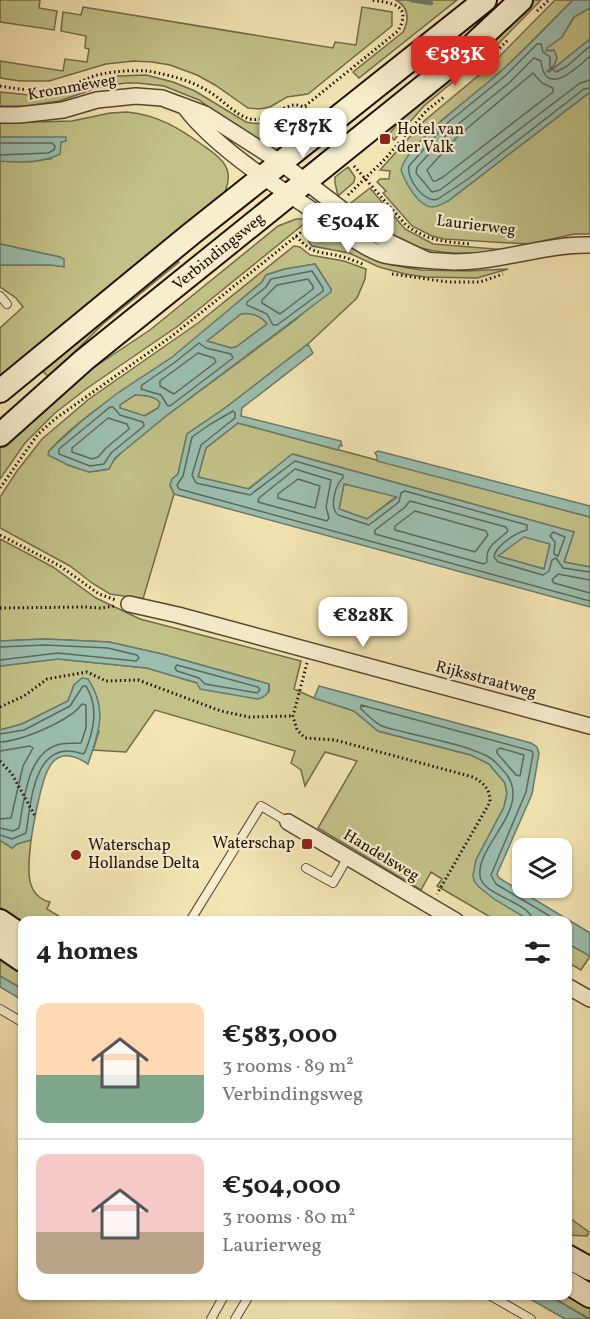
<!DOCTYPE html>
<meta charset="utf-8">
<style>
:root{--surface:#fff;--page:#f2f2f2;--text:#222;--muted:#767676;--line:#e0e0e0;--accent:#d93025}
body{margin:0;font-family:Vollkorn,serif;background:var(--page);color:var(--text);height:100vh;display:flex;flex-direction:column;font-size:22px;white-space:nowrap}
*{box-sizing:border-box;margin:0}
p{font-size:20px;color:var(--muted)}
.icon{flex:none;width:33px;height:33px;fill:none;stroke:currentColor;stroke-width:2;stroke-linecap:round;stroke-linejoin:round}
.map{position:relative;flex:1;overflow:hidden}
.side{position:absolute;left:18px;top:916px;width:554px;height:384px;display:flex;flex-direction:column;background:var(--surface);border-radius:12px;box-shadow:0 2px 4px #0004}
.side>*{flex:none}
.fabs{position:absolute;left:512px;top:838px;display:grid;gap:12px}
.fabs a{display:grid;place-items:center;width:60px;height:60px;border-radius:12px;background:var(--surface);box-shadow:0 2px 4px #0004;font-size:30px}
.price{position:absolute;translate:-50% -51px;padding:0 14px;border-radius:12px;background:#fff;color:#222;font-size:20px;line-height:39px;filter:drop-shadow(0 2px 3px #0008)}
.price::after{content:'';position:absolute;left:50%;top:36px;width:18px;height:14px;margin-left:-9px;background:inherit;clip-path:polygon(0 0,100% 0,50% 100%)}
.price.current{background:var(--accent);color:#fff}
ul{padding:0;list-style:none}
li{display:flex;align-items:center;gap:18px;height:150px;padding:0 18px}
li+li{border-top:2px solid var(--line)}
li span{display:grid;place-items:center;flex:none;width:168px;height:120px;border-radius:12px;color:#555}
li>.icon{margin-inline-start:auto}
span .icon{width:72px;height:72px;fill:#fffc;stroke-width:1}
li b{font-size:26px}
h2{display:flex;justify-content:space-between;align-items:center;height:72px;padding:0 18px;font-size:26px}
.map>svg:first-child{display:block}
</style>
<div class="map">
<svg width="590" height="1319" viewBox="0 0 590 1319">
<rect width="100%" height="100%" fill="#f3e5b3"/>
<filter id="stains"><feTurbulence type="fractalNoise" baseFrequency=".00333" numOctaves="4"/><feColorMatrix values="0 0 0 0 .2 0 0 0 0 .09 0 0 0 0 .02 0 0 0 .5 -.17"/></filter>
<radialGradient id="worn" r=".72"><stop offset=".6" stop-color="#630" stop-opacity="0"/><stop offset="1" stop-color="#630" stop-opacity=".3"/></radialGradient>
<path fill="#c2c288" stroke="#726a48" stroke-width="1.5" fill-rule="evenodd" d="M0,0h40l-1,8 18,3 -3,19 -54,-8z
M396,0h61l-98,78 -6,-6 50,-40c7,-14 5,-25 -7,-32z
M531,0h10l-44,45 -73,61 -30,34 -5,-6 20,-24z
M555,0h18l-72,72 -59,48 -39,44 45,37 142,-109v142h-16l-45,10 -85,-5 -12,-3 -20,-10 -29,-33 3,-2 -9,-9 3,-3h9l1,-8 -10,-1 44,-49 67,-56z
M83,7l250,41 2,-6 21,3 6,-38 30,5v14l-84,68 -21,3 -17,10 -11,2 -11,-1 -33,-23 -18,-10 -27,-10 -18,-3 -18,-1 -28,3 -57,17h-29l-20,-3v-17l63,10 2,-12 22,3 2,-13 -4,-1 1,-12 -25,-5 2,-19 18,3z
M590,8v31l-27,22 -16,11 8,-9 2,-5 -3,-8 -8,1 1,-3 15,-11 12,-20z
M146,75l27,7 22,9 51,31c8,2 16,2 25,0 17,-6 20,-21 38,-3l-30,24h-13l-18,-8 -49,-35 -35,-14 -26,-3h-13l-28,5 -38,13 -32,5h-27v-14l39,4 16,-3 63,-17z
M127,112c31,3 52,16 77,34 7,5 16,11 21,19 6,10 3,21 -2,31l-223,180v-48l23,-21 -7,-9 -16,-11v-22h51l13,1 -4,-9 -60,-13v-83l51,-2 10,-17 5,-1 -66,-4v-14l72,-2 38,-8z
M348,167l7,10 -1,5 -16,14 -3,-13v-6z
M370,188l35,41 28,15 74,6c-40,5 -81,6 -118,-14 -15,-8 -29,-20 -42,-30z
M296,219h14l-132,107 -92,63 -31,24 -30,30 -25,36v-32l75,-67 75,-50 128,-104z
M324,225l62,37 17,5 18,3 47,1 40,-2 -31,9 -52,-1 -20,-3 -26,-7 -30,-14 -37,-7 -3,-4v-5z
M294,246l6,1 10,8 34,6 22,8 -1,10 -8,19 -49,46 -83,64 -38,26 -9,40 -8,11 4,9 -31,105 -33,-5 -18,-11 -22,-17 -70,-38v-31l17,-26 25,-32 47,-40 109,-76zM315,264l16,25 -37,32 -128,95 -43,35 -11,11 -3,7 -20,3 -21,-7 -19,-14c35,-38 79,-62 121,-92 32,-23 61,-52 92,-77l4,-7 19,-6z
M176,258l3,4 -76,62 -54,53 -9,-8z
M242,313c8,-1 20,3 25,11l-31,23 -5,1 -24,-7z
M135,395c8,0 21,1 25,8l-2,5 -14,8 -24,-8v-3z
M238,423l352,94v50l-26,-5 10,-30 -281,-78 -45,35 -50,-12 8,-29z
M344,484l53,12 -30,23 -28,-10z
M524,536l26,8 -6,25 -46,-13z
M0,539l53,28 43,31 44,21 161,42 -7,28 20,9 40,13 24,20 93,24 18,9 16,19 2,10 -3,14 -28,53 18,38 37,23h-34l-60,-35 5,-7 -11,-7 -10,18 -103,-62 39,-67 -32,-9 -20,34 -4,-16 -10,-7 4,-12 -140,-41 -29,42 -33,-2 6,-19 -25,-46 -6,16 -46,23 -22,6v-64l58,-7 89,9 50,15 72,9v-8l-107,-30 -53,-12 -64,-3 -45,2z
M0,840l12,8 5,-4 14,-4c-2,22 -9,55 19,62l-3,7 20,12h-45v2l-22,-16z
M567,943l23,13 -9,14 -14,-8z
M0,951l22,15v23l-22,-13z
M567,1216l22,16 -2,4 -20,-1z
M567,1290l23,14v15l-40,-23h17z"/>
<path fill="#9bbfaf" stroke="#6b796c" stroke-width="1.5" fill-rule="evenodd" d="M573,0h17v8l-16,9 -12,20 -15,11 -1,3 8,-1 3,8 -3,7 -7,6 2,1 41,-33v53l-142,109c-4,2 -10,6 -15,6 -14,1 -28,-25 -32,-37 6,-28 78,-78 100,-99 25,-22 48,-47 72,-71z
M0,137h66v4l-5,1 -1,12c-17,9 -41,9 -60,7z
M0,244l60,13 4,2v8l-13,-2h-51z
M315,264l16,25v3l-165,124 -51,42 -6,11 -20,3 -21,-7 -20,-10 1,-4 4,-4 30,-27 36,-28 52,-34 91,-76 4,-7 19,-6zM241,314c9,-2 21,2 26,10l-31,23 -5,1 -24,-7zM135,395c8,0 21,1 25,8l-2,5 -13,8 -25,-8v-3z
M308,344l5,9 -71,55 -1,8 100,25 1,5 -2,-1 -2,5 -100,-27 -32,25 -8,29 51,12 43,-35 282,78 -10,30 26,5v40l-416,-113 -4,-9 2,-6 6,-5 9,-40 38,-26zM344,484h1l52,13 -30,22 -28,-10zM524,537l26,7 -6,25 -46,-13z
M378,451l212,55v11l-213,-56v-5l-2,-3z
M45,639l64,3 53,12 107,30c0,10 -2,12 -11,15l-58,-10 -3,-6 -50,-15 -89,-9 -58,7v-25z
M82,678l6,1c20,30 11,53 0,85 -35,-23 -42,6 -49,34 -3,14 -6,28 -8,42l-14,4 -5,4 -12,-8v-110l22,-6 46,-23 6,-16z
M319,686l212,57 6,4 2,6 -7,41 -35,80 2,4 91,55v23l-23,-13v-22h-36l-37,-22 -15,-12 -5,-6 -1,-6 3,-15 28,-53 3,-13 -2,-11 -16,-19 -18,-9 -93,-24 -24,-20 -40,-13z
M0,976l22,13v11l-22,-13z
M525,1296h25l39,23h-24z"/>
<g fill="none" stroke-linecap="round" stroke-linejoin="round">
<path stroke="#5f685b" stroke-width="1.5" d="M590,46l-23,20 -11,6 -6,-5v-10l-7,-5 -2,-8h-4l-32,32 -59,48 -37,42c-3,12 15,38 29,33l30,-20 116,-90 6,-1
M590,56c-13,12 -45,43 -49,5l-7,-3 -24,24 -59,48 -34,37 -1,6 16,19 8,-2 140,-107 10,-3
M533,73l9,10 11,5v4l-110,85 -7,4h-3l-6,-11 31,-34z
M0,143h52l3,3 -1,4 -6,3 -48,2
M312,271l11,17v3l-46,34h-4l-6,-11 -20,-9v-3l19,-15 5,-8z
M308,279l5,7v3l-33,25 -18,-11v-3l15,-15z
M199,343l7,5 25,6 2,4 -63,48 -3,-1 -6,-10 -20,-6 1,-4 32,-22z
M198,353l16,5 2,4 -42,32 -14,-8v-5z
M110,407h3l7,8 23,7 1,4 -33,27 -7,11 -14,2 -31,-12v-5z
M108,418l19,6 2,5 -23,19 -8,9 -6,2 -20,-7v-4z
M295,469l36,11 -5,27 3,11 -2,3 -69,-19 1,-4z
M298,479l22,7 -5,22 -37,-10v-4z
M410,501l96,26 2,4c-10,10 -23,14 -21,31l-3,2 -109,-30v-4l29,-22z
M415,511l71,20 2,4 -13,17 -80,-22v-4z
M553,532l12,5 -7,19 -4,-2 1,-12 -5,-6z
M590,572l-27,-4 -7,-10 -4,2 -3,11 -6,4 -45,-13 -4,-5c1,-11 23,-25 33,-27v-5l-122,-34 -4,2 -2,9 -30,23 -31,-10c-9,-7 -3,-30 5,-37v-3l-48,-14 -45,34 -54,-12 -4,-8 9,-30 34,-27v-5l-2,-2 -24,14 -17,12 -9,39 -6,9 2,4 411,112
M590,580l-32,-6 -6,6 2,3 36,10
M0,647l45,-2 63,3 29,7 2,3 -3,3 -78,-8 -58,7
M177,665l81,22 2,3 -3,3 -52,-9 -6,-6 -22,-7 -2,-3z
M0,734l24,-4 46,-24 13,-20h3c13,21 8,44 -1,66l-2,2c-49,-18 -52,48 -57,79l-14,6 -12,-4
M0,742c21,-1 70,-21 82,-38l4,1v23l-5,15c-8,1 -16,-1 -24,2 -30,9 -33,56 -38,83l-6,3 -13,-3
M500,748l24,7 -4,21 -4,-1 -19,-22v-3z
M0,751l30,-5 3,2 -10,18 -12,52 -11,1
M533,921c-2,-19 -51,-25 -53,-45 -4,-31 51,-66 27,-101 -6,-7 -12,-15 -20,-19 -25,-12 -55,-17 -83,-24 -7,-2 -15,-3 -22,-6 -8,-3 -15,-12 -21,-17v-4l171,46 1,3 -7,38 -35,83 5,9 62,37"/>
<path stroke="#6b796c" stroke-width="4.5" d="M411,0l20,3"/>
<g stroke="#574632" stroke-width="10">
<path id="lane" d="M0,296l7,8
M306,868l27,15 15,-26
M190,921l71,-115 27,16
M0,1009l22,13
M491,1296l40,23
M211,1319l13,-23
M235,1319l14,-23"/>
</g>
<g stroke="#574632" stroke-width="18">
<path id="street" d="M184,106c31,42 95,82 139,111 18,13 37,29 58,37 13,5 58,7 73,8 47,0 91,-18 136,-17
M0,115h19l44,-5 34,-10 39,-4 26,2 43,16 75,48 89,68 20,12 38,18
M129,604l49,11 412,111
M288,822l168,99
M567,986l23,13"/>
</g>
<g stroke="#231107" stroke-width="26">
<path id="secondary" d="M0,391l191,-157 294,-234
M0,435l84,-75 376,-303 61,-57
M0,921l22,15
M0,945l22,15
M567,1256l23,13
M567,1282l23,14"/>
</g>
<path stroke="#231107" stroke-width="3" stroke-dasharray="1.5 3" stroke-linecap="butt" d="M537,11l12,-11
M477,70l32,-31
M0,86c22,4 42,6 63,2 14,-3 26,-12 39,-14 13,-3 33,-4 46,-3 21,4 42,9 60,20 14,8 27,24 42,28 27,5 40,-30 61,-5
M305,106l93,-75c15,-27 -7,-28 -27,-31
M354,166l52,59c21,16 40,17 66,19
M348,195l37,-36 42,-49 17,-13
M296,236c19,21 23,14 47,21 7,2 15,5 22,8
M392,274l56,8h32l23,-8
M0,488l38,-54 17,-15 117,-83 138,-111
M0,535l60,31 39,28 17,6
M0,608l84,-1 17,1 14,-2
M307,663l-14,53 4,14 8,8 30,2 138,37c11,6 17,12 17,25l-53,92
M0,707l24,-11 23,-17 40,-7 19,9 32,-1 83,31 28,6 44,-1
M0,761l12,13 23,42"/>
<use href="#lane" stroke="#f7eece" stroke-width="8"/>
<use href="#street" stroke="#f7eece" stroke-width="15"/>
<use href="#secondary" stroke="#f7eece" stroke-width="22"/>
</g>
<g fill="#8f2418" stroke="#f7eece" stroke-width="2">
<rect x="379" y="133" width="12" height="12" rx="3"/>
<rect x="301" y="838" width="12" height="12" rx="3"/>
<circle cx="76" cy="855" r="6"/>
</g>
<g text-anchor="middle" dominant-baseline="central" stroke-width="4.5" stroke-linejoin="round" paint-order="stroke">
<g font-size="16" fill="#231107" stroke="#f7eece">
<text transform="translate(72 88) rotate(-10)">Krommeweg</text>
<text transform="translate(476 226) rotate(7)">Laurierweg</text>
<text transform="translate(219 252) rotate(-39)">Verbindingsweg</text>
<text transform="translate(486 680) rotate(15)">Rijksstraatweg</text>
<text transform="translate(381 856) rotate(31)">Handelsweg</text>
</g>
<g font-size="16" fill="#231107" stroke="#f7eece" text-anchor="start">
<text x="397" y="130">Hotel van<tspan x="397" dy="18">der Valk</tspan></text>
<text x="295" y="844" text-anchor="end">Waterschap</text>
<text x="88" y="846">Waterschap<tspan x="88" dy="18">Hollandse Delta</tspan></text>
</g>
</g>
<rect width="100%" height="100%" filter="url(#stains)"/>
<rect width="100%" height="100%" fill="url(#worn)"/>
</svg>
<div class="fabs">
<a><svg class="icon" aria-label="layers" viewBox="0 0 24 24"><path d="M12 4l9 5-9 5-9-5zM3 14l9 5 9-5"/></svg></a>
</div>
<b class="price current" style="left:455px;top:87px">€583K</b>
<b class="price" style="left:303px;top:159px">€787K</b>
<b class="price" style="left:348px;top:254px">€504K</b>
<b class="price" style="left:363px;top:648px">€828K</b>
<section class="side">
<h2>4 homes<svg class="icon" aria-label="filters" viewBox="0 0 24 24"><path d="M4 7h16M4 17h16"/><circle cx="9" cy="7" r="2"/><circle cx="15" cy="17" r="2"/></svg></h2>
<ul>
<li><span style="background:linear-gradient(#ffd9b3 60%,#7fa58c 0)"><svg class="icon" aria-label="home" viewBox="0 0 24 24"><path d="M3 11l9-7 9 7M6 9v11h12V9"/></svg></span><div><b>€583,000</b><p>3 rooms · 89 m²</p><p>Verbindingsweg</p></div></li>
<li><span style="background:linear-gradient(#f6c9c9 65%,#b9a48a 0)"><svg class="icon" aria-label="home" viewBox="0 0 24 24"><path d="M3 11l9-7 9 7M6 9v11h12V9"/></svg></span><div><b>€504,000</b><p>3 rooms · 80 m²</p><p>Laurierweg</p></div></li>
</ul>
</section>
</div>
